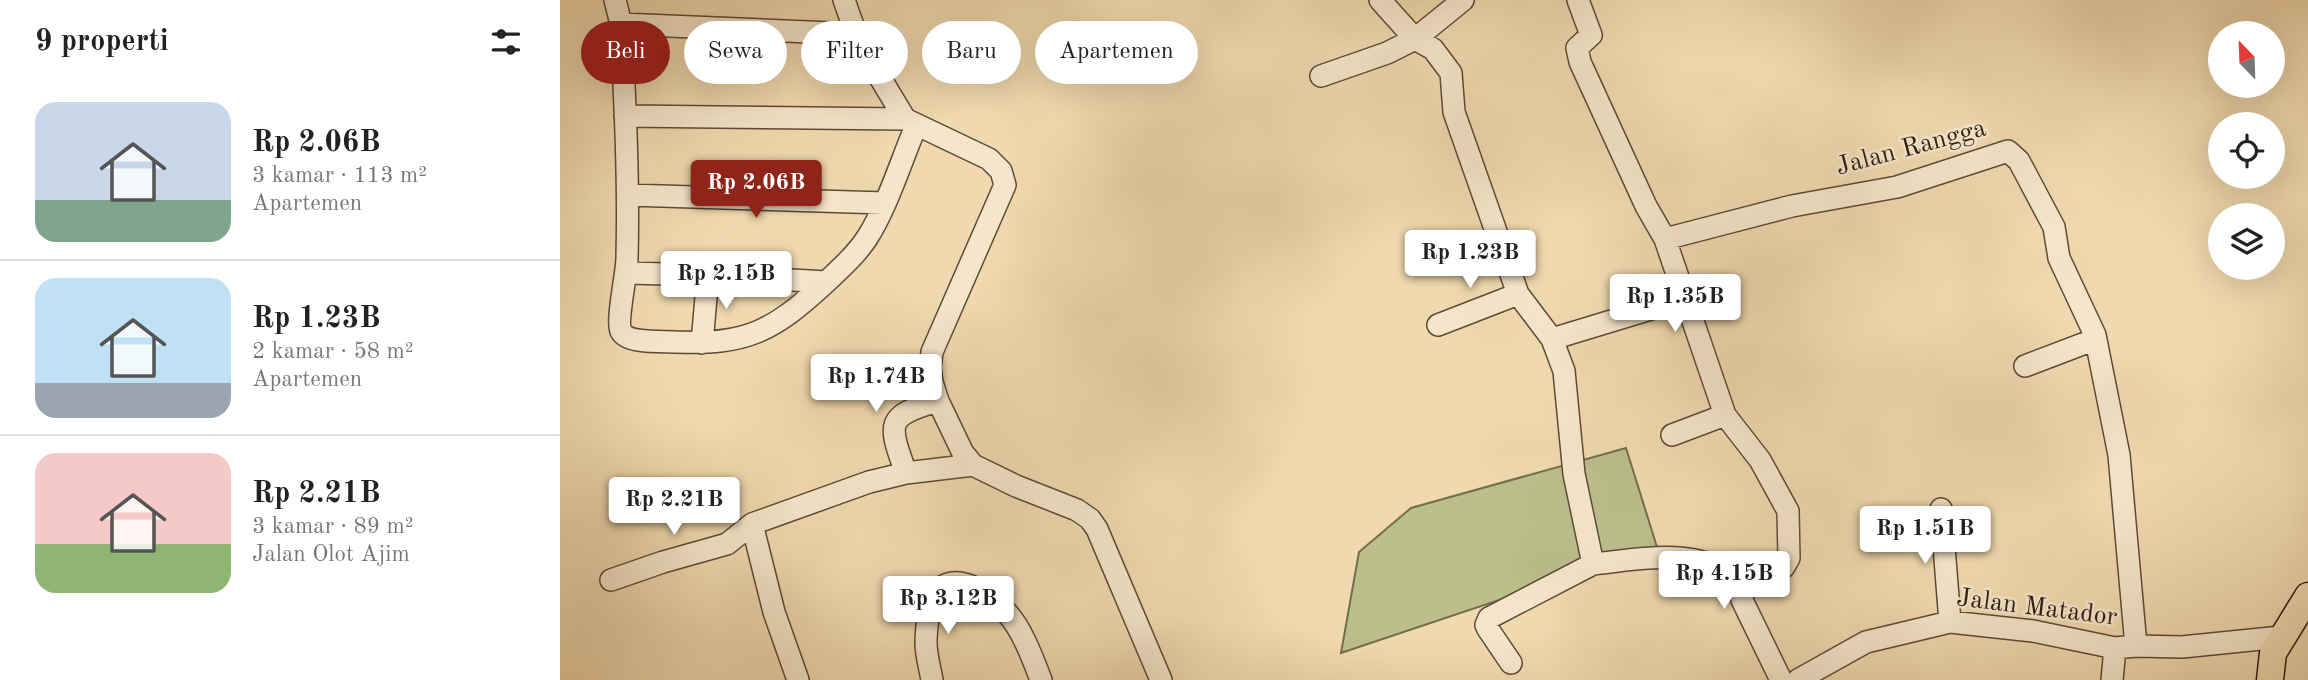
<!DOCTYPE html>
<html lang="id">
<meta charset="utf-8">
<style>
:root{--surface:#fff;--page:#f2f2f2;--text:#222;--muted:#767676;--line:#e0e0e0;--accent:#8f2418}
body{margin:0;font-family:"Old Standard TT",serif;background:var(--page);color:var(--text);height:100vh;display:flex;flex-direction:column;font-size:26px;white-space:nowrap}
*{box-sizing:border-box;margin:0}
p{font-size:23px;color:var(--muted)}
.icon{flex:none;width:38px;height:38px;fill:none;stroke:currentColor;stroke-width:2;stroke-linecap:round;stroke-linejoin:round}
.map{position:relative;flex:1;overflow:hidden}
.sheet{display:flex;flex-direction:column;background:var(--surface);width:560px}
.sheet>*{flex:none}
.top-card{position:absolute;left:21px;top:21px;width:665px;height:63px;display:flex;gap:14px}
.needle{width:46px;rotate:337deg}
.buttons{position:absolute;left:1648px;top:21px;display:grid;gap:14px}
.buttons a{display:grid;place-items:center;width:77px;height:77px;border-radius:50%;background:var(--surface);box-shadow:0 7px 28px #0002;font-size:35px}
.price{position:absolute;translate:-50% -60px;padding:0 16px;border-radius:7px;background:#fff;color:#222;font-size:23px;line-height:46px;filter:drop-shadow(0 2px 4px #0008)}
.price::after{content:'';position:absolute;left:50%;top:42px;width:21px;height:16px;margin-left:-10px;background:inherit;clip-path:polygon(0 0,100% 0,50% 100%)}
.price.selected{background:var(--accent);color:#fff}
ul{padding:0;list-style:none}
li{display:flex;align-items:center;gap:21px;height:175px;padding:0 35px}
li+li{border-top:2px solid var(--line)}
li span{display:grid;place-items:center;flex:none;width:196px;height:140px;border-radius:21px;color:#555}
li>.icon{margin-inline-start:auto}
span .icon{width:84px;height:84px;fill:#fffc;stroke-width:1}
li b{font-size:30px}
h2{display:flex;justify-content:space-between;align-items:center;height:84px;padding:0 35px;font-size:30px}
.chip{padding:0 24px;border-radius:32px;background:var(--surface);box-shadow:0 7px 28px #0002;font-size:24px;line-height:63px}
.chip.selected{background:var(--accent);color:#fff}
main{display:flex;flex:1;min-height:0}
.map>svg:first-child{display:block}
</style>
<main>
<section class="sheet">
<h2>9 properti<svg class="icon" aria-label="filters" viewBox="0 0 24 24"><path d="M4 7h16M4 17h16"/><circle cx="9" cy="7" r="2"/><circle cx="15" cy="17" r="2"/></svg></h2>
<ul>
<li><span style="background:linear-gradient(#c9d6e8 70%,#7fa58c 0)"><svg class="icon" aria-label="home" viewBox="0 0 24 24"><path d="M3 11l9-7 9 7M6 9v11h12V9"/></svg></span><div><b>Rp 2.06B</b><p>3 kamar · 113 m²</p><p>Apartemen</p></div></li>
<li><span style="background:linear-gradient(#bfe0f5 75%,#9aa5b1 0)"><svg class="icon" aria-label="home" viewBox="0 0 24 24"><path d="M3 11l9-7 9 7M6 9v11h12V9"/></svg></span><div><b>Rp 1.23B</b><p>2 kamar · 58 m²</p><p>Apartemen</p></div></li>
<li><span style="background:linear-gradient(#f6c9c9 65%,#8fb573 0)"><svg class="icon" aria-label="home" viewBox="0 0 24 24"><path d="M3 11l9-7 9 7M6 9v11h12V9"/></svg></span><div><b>Rp 2.21B</b><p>3 kamar · 89 m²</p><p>Jalan Olot Ajim</p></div></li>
</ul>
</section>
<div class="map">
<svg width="1748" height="680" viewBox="0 0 1748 680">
<rect width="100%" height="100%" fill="#f0d9af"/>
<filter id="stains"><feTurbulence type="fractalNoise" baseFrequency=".00286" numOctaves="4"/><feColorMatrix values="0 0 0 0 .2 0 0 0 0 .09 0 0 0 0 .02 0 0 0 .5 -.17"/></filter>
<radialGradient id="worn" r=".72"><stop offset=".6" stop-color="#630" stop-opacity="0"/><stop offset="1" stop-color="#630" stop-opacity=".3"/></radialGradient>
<path fill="#babf8b" stroke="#746d4e" stroke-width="2" d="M1066,448l31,99 -316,106 18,-101 52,-44z"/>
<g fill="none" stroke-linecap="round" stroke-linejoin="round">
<g stroke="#5e4a38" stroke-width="24">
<path id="minor" d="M55,0l6,24c4,78 8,156 6,234 0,15 -11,63 -6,73 6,13 42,10 55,11 71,3 97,-11 148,-58 15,-14 31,-28 43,-46 20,-31 34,-77 49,-112
M284,0l12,34 14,27 35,58 84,40 12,12 4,14 -73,167 -2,16 2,14 6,19 25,52 10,12 43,21 61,24 13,9 7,10 64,151
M820,0l35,39 48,-39
M1018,0l13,35 -14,13 3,14 66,144 19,33 127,-33 105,-19 111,-36 11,10 35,66 5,31 36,77 24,120 17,191
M61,24l235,10
M761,76l66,-23 28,-14 18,10 18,24 3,39 64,182 34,45 12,32 10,103 19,90c49,-5 116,-20 151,24
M65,116l280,3
M69,195l255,8
M1105,239l60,176 35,45 28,51 1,47 -5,9 -40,21 -2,12 39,80
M67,273l81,2 118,7
M878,325l80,-31
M992,339l135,-41
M142,343l6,-68
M1465,366l63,-24 7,-7
M1112,435l53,-20
M346,473c-18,-50 -21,-57 32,-72
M1381,509l9,113
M51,580l52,-18 64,-18 25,-20
M951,663l-23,-34 -2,-4 3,-7 104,-54
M238,680l-24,-68 -22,-88 117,-42 37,-9 67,-8
M372,680c-2,-12 -6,-25 -6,-37 0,-12 3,-39 8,-48 19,-29 57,0 73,18 15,16 26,46 34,67
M1238,680l68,-38 84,-20 83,9 82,17 21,-2 46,1 99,-10
M1552,680l3,-32"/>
</g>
<g stroke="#2e1b11" stroke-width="29">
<path id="major" d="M1710,680l3,-27 35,-57"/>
</g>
<use href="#minor" stroke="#f5e6cb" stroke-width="21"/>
<use href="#major" stroke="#f0d9af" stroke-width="26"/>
</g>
<g text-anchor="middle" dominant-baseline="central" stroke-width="5" stroke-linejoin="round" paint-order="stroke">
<g font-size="26" fill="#2e1b11" stroke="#f5e6cb">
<text transform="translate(1351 148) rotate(-15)">Jalan Rangga</text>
<text transform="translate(1477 608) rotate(7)">Jalan Matador</text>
</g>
</g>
<rect width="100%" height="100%" filter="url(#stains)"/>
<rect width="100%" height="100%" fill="url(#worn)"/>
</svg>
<div class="buttons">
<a><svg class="needle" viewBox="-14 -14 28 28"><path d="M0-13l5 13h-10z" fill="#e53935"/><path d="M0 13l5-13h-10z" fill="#767676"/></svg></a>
<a><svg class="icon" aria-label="locate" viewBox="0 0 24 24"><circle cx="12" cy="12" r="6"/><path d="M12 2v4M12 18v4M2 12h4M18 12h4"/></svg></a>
<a><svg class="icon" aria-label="layers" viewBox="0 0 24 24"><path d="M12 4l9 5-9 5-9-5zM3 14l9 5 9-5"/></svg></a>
</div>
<b class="price selected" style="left:196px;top:220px">Rp 2.06B</b>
<b class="price" style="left:910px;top:290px">Rp 1.23B</b>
<b class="price" style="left:166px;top:311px">Rp 2.15B</b>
<b class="price" style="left:1115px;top:334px">Rp 1.35B</b>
<b class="price" style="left:316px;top:414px">Rp 1.74B</b>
<b class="price" style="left:114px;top:537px">Rp 2.21B</b>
<b class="price" style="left:1365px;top:566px">Rp 1.51B</b>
<b class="price" style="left:1164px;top:611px">Rp 4.15B</b>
<b class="price" style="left:388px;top:636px">Rp 3.12B</b>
<div class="top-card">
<a class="chip selected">Beli</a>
<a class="chip">Sewa</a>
<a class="chip">Filter</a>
<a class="chip">Baru</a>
<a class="chip">Apartemen</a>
</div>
</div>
</main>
